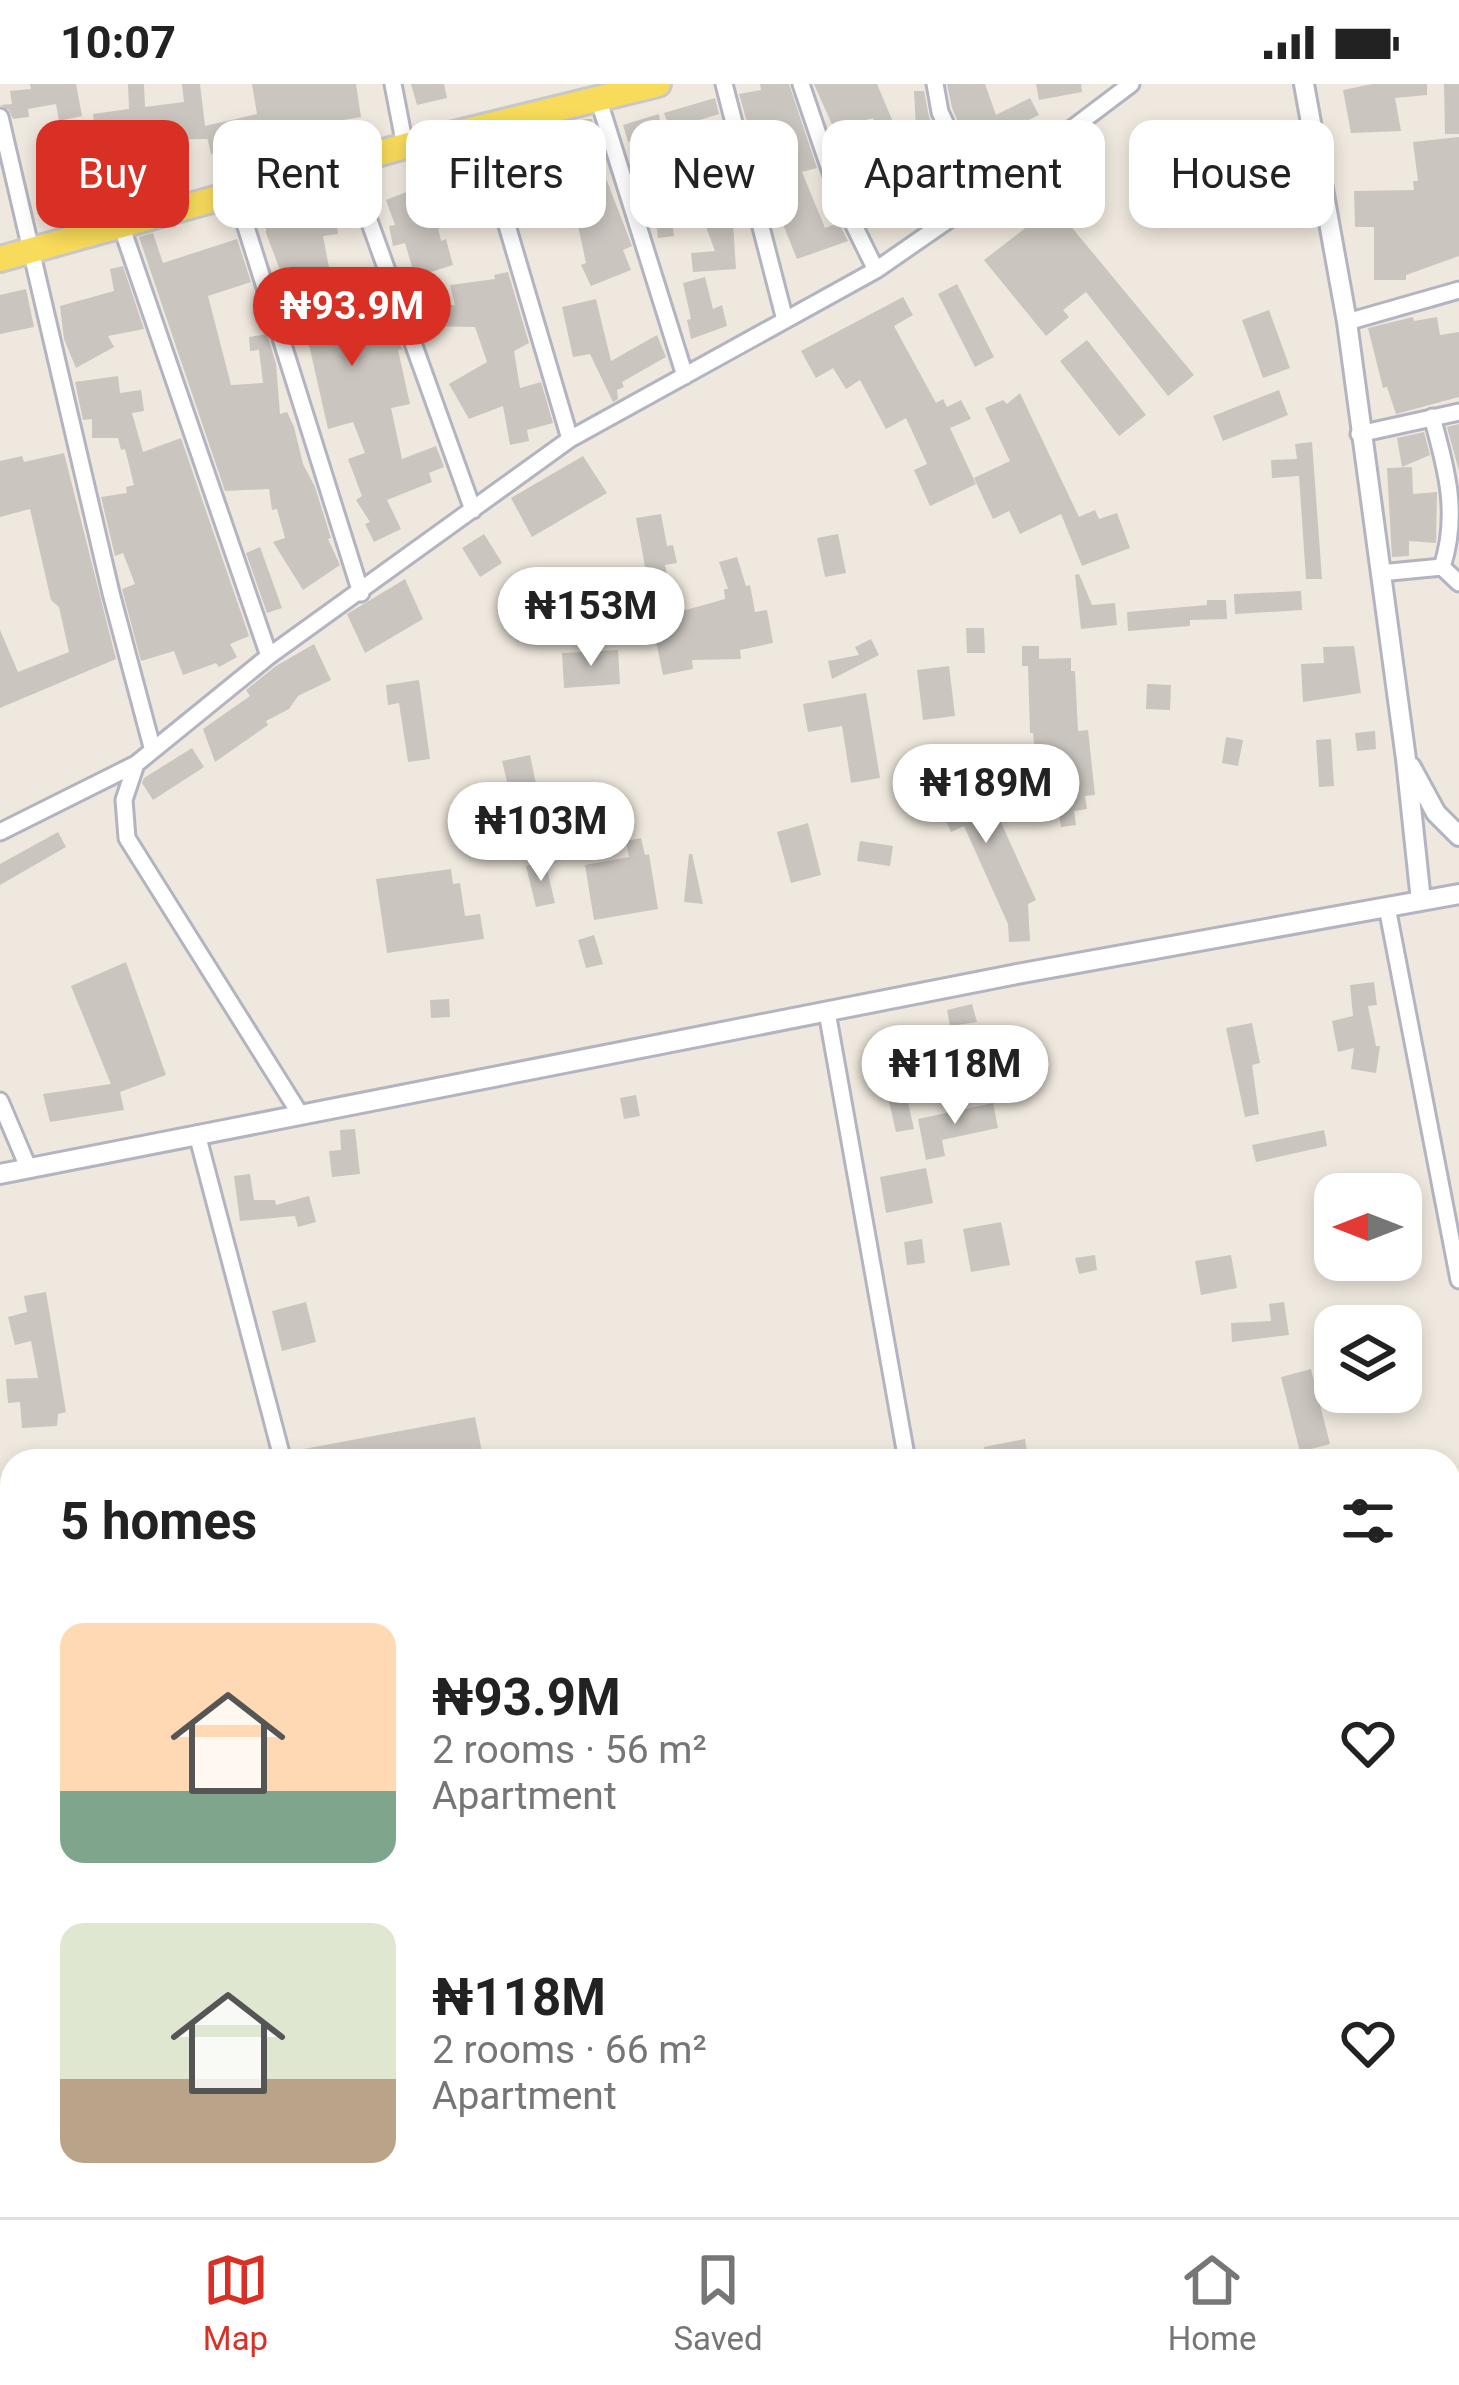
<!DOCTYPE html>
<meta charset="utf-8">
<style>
:root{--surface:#fff;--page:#f2f2f2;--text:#222;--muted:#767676;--line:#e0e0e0;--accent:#d93025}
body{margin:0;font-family:Roboto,sans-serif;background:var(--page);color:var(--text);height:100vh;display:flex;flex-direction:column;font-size:45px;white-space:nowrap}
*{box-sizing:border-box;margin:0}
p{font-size:39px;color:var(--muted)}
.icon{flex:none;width:66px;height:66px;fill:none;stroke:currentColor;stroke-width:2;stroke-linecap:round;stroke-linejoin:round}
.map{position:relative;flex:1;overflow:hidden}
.panel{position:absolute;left:0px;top:1365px;width:1461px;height:768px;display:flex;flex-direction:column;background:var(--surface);border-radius:36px 36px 0 0;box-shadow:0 6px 18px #0003}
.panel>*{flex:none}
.banner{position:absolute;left:36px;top:36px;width:1389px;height:108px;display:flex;gap:24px}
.needle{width:78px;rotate:270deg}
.fabs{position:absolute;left:1314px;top:1089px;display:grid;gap:24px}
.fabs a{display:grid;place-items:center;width:108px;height:108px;border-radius:24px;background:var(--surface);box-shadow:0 6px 18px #0003;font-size:60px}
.price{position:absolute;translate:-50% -102px;padding:0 27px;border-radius:42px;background:#fff;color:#222;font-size:39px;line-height:78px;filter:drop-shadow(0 3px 6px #0008)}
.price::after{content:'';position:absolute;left:50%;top:72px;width:36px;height:27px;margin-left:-18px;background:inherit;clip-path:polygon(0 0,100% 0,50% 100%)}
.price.current{background:var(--accent);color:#fff}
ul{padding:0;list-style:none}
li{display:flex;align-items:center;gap:36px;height:300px;padding:0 60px}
li span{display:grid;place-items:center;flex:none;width:336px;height:240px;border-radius:24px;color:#555}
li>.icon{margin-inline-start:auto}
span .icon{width:144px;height:144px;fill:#fffc;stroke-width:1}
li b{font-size:51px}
h2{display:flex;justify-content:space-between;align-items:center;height:144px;padding:0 60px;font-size:51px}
.tag{padding:0 42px;border-radius:24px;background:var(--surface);box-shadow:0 6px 18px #0003;font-size:42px;line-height:108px}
.tag.current{background:var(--accent);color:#fff}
.status{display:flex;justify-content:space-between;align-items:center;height:84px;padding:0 60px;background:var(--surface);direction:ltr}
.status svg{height:33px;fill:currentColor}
.menu{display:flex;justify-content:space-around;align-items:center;height:168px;border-top:3px solid var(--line);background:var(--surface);font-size:33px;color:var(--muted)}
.menu a{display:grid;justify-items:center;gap:6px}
.menu .current{color:var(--accent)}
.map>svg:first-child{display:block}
</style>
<div class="status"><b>10:07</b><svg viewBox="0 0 49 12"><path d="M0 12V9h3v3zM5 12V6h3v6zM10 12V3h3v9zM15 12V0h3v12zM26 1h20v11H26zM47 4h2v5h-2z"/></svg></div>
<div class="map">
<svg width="1459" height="2133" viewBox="0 0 1459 2133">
<rect width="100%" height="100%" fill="#efe8de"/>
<path fill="#f5dcdc" d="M682,2121h611v12h-611z"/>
<path fill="#cac5be" d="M30,0h46l6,32 -23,5 -3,-17 -28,5 1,8 -16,2 -4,-9 -9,-5 12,-1 -2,-13 21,-2z
M128,0h16l1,23 39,-5 -2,-18h18l5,42 52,-12 -5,-30h104l5,33 -83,14 1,4 -22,8 -46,11 -5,-21 1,6 -56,1v-15l-56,7 -2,-18 36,-5z
M411,0h33l3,14 -30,7z
M760,0h29l28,84 -15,4 23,56 14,-5 9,18 -51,18 -21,-52 -4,1 -5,-15 4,-1 -5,-13 21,-8 -2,-6 -23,4 -6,-44 -8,1 -9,-32 22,-4z
M814,0h63l16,38 -17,6 -3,-10 -39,11z
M947,0h38l11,31 34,-17 9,17 -27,13 5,11 -28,13 2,7 -14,5 -25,-56z
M1036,0h45l1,8 -43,8z
M1373,0h54v11l-32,3 6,33 -50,2 -8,-43z
M1444,0h15v50h-14z
M914,7h10l5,26 27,57 -37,14z
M715,14l4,16 -49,15 -6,-16z
M659,30l2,18 -33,10 -5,-17z
M586,35h6l10,49 30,78 -9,4 8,20 -40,16 -10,-21 5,-2 -9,-42 27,-5 -9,-29 -73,21 -13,-48 63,-8 1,-30z
M1296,40l3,33h-19l2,-32z
M1459,53v119l-53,19v5h-32v-53h-19l-1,-36 60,-1 -1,-9h5l-5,-39z
M726,73l3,16 -39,6 -2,-17z
M667,95l7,57 -16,2 -7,-57z
M429,99l9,24 -4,1 7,33 5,-2 7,26 -38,12 -10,-34 -12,3 -4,-20 6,-1 -9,-25z
M884,106l8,12 -11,17 -9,-6 -9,3 -8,-15z
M731,109l11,27 -9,3 3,46 -43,3 -2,-19 24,-2 -17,-46z
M1054,122l140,169 -26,21 -82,-104 -23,18 6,7 -23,19 -62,-76z
M306,132l1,3 29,-3 2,18 -15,2 9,47 6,-2 5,17 -16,4 50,2 1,11 11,-2 13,36 -4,1 12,54 -19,4 11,51 34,-13 8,21 -15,6 3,9 -45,18 14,29 -27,13 -9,-18 5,-2 -14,-22 6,-4 -14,-37 17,-6 -12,-31 -25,7 -18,-80 -44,-116v-6z
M153,149l10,30 74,-24 14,43 -43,14 23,89 32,-2 -4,-33 -9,1 -1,-14 18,-3 9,30 4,50 7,-2 7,15 9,37 12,23 16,51 -3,1 12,26 -37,25 -30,-48 12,-4 -8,-29 -5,1 -3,-21 -44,2 -86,-254z
M123,182l21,63 -36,7 6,11 -38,21 -12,-29 -4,-33 54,-15 -4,-22z
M508,188l21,71 -15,8 6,37 21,-6 12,41 -26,7 2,11 -19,4 -7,-39 -34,13 -20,-35 38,-22 -12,-35 -51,-1v-21h31l-5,-20 45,-6 -1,-4z
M705,193l8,32 9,-4 5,21 -36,13 -4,-19 4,-1 -8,-36z
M957,200l37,73 -19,10 -37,-73z
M26,205l8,38 -34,7v-39z
M903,213l10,18 -19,11 42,77 7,-4 4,8 14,-7 10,19 -21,9 26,56 -46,22 -16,-36 13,-6 -21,-46 -20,11 -26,-49 -14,9 -13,-21 -17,10 -15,-27z
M596,215l15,62 46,-26 9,22 -44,25 2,5 -7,3 1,9 -5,3 -23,-48 -17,3 -11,-50z
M1269,226l21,58 -27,10 -21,-58z
M1413,233l1,4 23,-4 3,18 19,-3v65l-63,17 -9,-27 -4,1 -15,-60z
M1087,256l59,75 -27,21 -59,-75z
M118,292l2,17 21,-3 3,21 -12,2 11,39 38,-14 68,198 -19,8 7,13 -18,10 -3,-4 -33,12 -9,-24 -33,10 -19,-72 13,-5 -12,-31 -8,3 -14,-59 26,-4 -1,-6 8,-2 -9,-36 -4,1 -3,-12h-26v-19l-9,1 -8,-38z
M1279,306l9,25 -65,26 -10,-25z
M1020,309l59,124 16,-7 4,9 18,-6 13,35 -48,18 -21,-52 -41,20 -11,-23 -16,8 -19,-41 36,-17 -25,-53 18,-8 4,4z
M1459,340v47l-12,-44z
M1424,348l6,23 -28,12 -5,-29z
M1312,358l10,137h-16l-7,-103 -27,2 -1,-18 26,-1 -2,-15z
M64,369l52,206 -116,49v-78l18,42 51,-20 -10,-45 -8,-7 -21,-91 -30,8v-56l22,-5 2,6z
M583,372l24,37 -75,44 -21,-39z
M1412,383l1,27 24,-2 -1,51 -27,-2v15l-17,1 -5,-89z
M661,430l6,32 6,-1 4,18 -12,2 10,48 50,-14 -1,-10h4l-9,-27 18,-5 9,29 4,-1 5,27 12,-2 6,33 -33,7 1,9 -49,1 1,9 -30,6 -19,-91 4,-1 -12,-65z
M484,450l18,29 -22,14 -18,-29z
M838,450l8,39 -21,4 -8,-39z
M260,463l22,61 -15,5 -21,-60z
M1079,490l13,31 23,-2 2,22 -36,4 -6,-54z
M405,495l18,40 -58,34 -18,-39z
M1301,507l1,19 -67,4 -1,-20z
M608,513l3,17 -31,5 -3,-15z
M1207,516h19l1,19 -37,1v6l-62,5 -1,-19 80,-7z
M966,544h18l1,25h-18z
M871,555l8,16 -47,24 -4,-18 31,-6 -4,-8z
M314,560l17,36 -33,16 -9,13 -23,12 2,4 -53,37 -12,-33 47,-33 -4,-6 30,-24z
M1022,562h17v13l32,-1v13h4l3,60 10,-1 7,65 -10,1 2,13 -13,2 2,14 -15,2 -4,-28 -17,1 -7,-67h-3l-2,-67h-6z
M1354,562l7,47 -58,9 -2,-38 23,-1 -1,-16z
M618,566l2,34 -56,4 -2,-35z
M949,582l6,50 -32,4 -6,-50z
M419,596l11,79 -22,3 -9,-59 -11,2 -2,-20z
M1147,600l24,1 -1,25 -24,-1z
M866,609l14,85 -29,5 -9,-57 -34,6 -5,-28z
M1375,647l1,18 -19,2 -2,-18z
M1226,653l17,3 -5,26 -16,-3z
M1331,655l3,47 -15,1 -3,-47z
M192,664l12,19 -51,33 -11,-17 2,-5z
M530,671l6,29 -27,6 -7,-29z
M944,678l8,16 15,-6 24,49 8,-3 37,82 -8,4 2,37 -21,1 -1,-18 -44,-98 -13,6 -27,-61z
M808,739l13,52 -30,8 -14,-51z
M58,748l8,15 -66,38v-21z
M641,754l4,17 4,-1 9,55 -64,11 -9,-55 44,-8 -3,-16z
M860,757l33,5 -3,20 -33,-5z
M689,770h3l11,50 -19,-2z
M545,777l10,42 -19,4 -10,-41z
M451,785l2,15 7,-1 5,33 15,-2 4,25 -97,14 -11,-74z
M594,851l9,29 -17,4 -8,-28z
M126,878l40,113 -46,17 4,18 -74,12 -7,-28 68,-10 -40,-98z
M1374,898l3,23 -9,1 8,40h4l-4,27 -25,-4 3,-21 -16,4 -6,-31 21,-5 -3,-31z
M449,915l1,18 -19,1 -1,-18z
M972,920l5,18 -27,4 -3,-16z
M1252,939l8,40 -8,2 7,49 -14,3 -19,-89z
M1016,984l2,16 -25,4 -3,-16z
M906,1009l8,36 -18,3 -8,-35z
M636,1011l4,21 -16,3 -4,-21z
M993,1019l5,25 -56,12 3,16 -19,4 -8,-41z
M355,1045l5,45 -28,3 -3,-26 12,-1 -1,-20z
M1324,1046l3,16 -71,16 -4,-17z
M926,1084l7,35 -47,10 -6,-36z
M250,1090l4,26h21l1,5 33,-9 7,26 -18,5 -3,-11 -55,5 -6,-45z
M1001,1138l9,43 -39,7 -8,-43z
M922,1155l3,24 -18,2 -3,-23z
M1095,1171l2,15 -18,4 -4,-16z
M1231,1171l6,33 -36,7 -6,-34z
M46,1208l20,120 -8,2 -1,12 -35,2 -2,-26 -12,1 -2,-24 32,-1 -7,-37 -16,4 -7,-28 19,-5 -3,-16z
M306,1218l10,40 -34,9 -10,-40z
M1284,1218l5,33 -57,7 -1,-19 40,-2 -2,-17z
M1311,1285l19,75 -30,8 -19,-75z
M475,1333l8,40 -24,4h-164l-2,-10z
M1025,1355l3,19 -41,3 -3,-14z"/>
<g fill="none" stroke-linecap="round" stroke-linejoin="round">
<g stroke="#b2b4c1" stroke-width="21">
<path id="minor" d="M393,0l12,62
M724,0l61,236
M801,0l37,109 38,77
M935,0l5,28 40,86
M598,14l87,278
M0,33l111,476 41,154
M478,43l92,312
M348,78l125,348
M236,111l125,398
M122,144l147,428
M1347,238l112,-32
M1432,333c15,53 27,98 10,150
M1359,350l100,-22
M1380,489l62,-6 17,16
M136,680l-12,36 3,38 173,276
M0,748l136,-68 133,-108 301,-217 306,-169 104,-72 151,-114
M1387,823l72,373
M827,928l80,449
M0,1017l28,66
M197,1050l86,327
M0,1450l12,30
M0,1855l12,-1
M1449,1857l10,-1
M131,2121l22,11 96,1
M1310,2121v12
M91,2133v-12
M495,2133l9,-12"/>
</g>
<g stroke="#b2b4c1" stroke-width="24">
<path id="tertiary" d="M1304,0l43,238 59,437 15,142
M1411,683l25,46 23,23
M0,1090l1017,-200 442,-80"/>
</g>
<g stroke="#c8c8c8" stroke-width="30">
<path id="primary" d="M0,175l405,-113 253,-62"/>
</g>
<use href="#minor" stroke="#fff" stroke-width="15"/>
<use href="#tertiary" stroke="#fff" stroke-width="18"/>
<use href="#primary" stroke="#f8db5a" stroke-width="24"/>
</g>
</svg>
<div class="fabs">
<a><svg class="needle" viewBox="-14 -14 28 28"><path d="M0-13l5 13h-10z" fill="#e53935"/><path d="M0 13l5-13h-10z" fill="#767676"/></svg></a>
<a><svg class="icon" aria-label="layers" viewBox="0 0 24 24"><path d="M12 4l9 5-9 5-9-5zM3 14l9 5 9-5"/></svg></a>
</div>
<b class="price current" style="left:352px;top:285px">₦93.9M</b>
<b class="price" style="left:591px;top:585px">₦153M</b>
<b class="price" style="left:986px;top:762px">₦189M</b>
<b class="price" style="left:541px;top:800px">₦103M</b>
<b class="price" style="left:955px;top:1043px">₦118M</b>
<div class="banner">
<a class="tag current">Buy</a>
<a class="tag">Rent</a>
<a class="tag">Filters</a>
<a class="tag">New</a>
<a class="tag">Apartment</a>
<a class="tag">House</a>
</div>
<section class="panel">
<h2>5 homes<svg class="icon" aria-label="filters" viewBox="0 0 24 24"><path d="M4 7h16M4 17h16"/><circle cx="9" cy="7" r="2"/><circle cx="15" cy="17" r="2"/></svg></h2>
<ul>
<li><span style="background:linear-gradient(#ffd9b3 70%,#7fa58c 0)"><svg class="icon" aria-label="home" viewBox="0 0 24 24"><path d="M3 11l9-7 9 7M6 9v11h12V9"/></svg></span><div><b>₦93.9M</b><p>2 rooms · 56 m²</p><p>Apartment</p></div><svg class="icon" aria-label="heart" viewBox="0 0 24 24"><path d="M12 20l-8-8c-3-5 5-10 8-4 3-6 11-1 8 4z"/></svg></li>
<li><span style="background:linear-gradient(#dfe7d0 65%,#b9a48a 0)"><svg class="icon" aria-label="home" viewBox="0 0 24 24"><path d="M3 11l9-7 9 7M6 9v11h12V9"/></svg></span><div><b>₦118M</b><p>2 rooms · 66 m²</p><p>Apartment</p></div><svg class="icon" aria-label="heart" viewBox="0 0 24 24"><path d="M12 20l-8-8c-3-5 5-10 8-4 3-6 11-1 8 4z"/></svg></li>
</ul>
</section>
</div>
<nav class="menu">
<a class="current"><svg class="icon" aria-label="map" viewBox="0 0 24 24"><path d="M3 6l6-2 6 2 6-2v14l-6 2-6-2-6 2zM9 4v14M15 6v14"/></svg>Map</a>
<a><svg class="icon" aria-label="saved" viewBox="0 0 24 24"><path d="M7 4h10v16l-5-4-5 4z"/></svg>Saved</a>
<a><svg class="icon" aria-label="home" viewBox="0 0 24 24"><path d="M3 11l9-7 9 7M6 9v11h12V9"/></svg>Home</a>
</nav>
